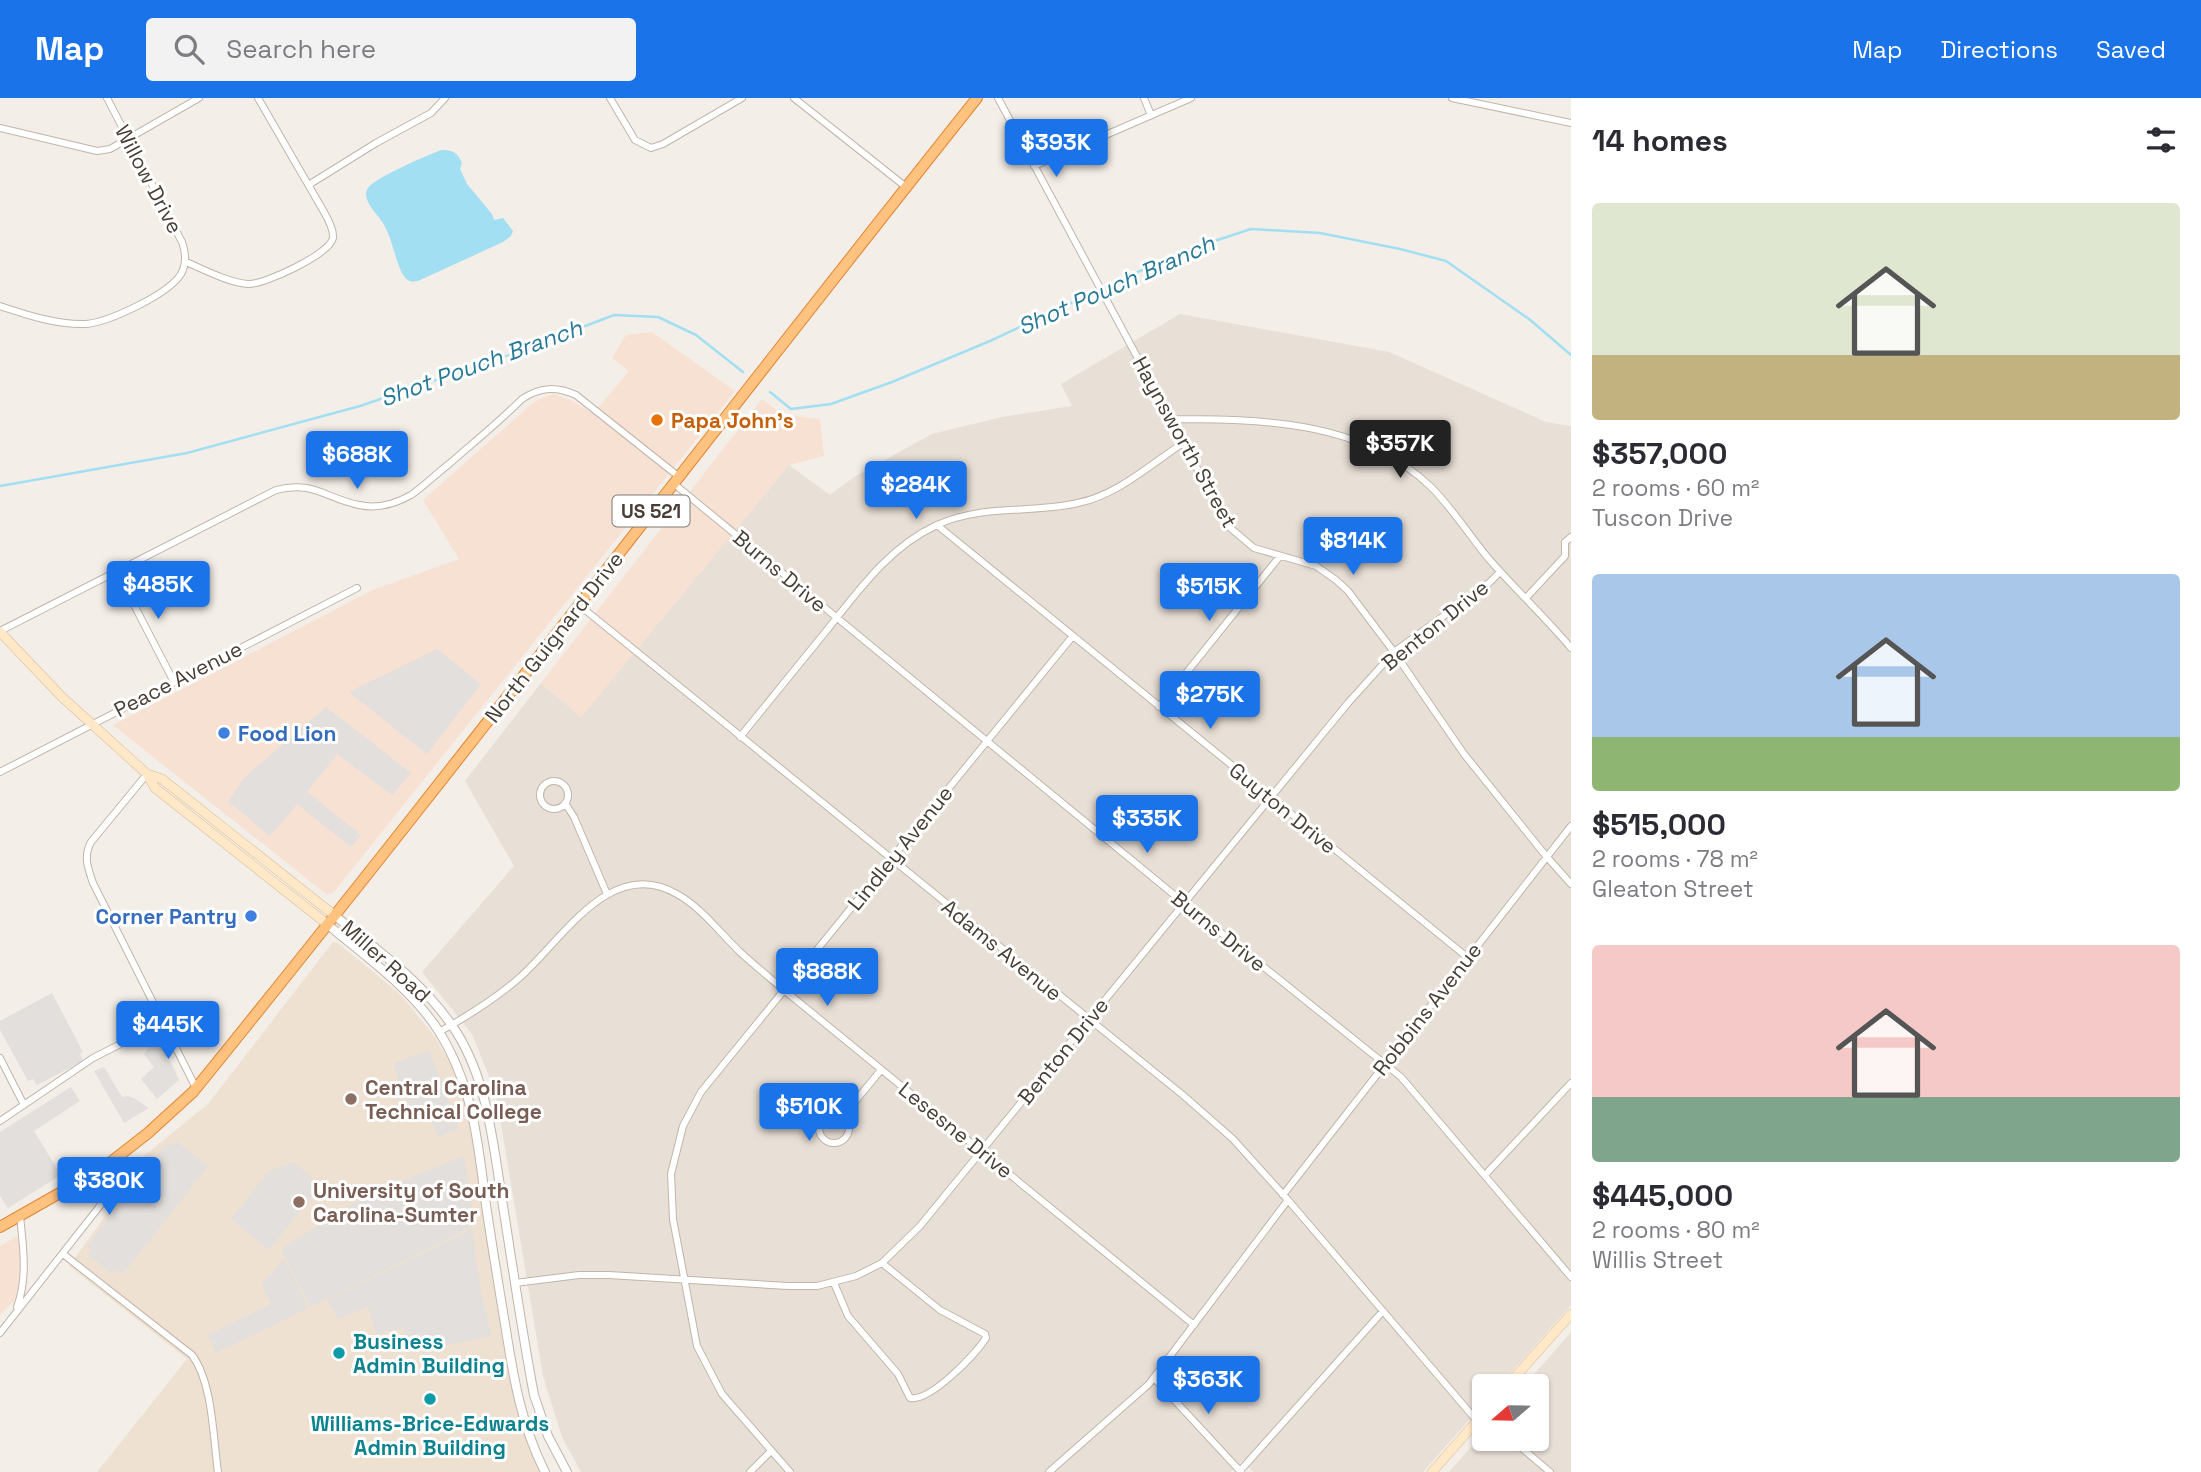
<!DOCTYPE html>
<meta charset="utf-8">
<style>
:root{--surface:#fff;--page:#f2f2f3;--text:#2b2b33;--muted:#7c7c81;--accent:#1a73e8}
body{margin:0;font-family:"Space Grotesk",sans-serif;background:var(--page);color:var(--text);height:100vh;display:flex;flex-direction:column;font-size:26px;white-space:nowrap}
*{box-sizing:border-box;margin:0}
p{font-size:23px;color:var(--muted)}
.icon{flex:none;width:38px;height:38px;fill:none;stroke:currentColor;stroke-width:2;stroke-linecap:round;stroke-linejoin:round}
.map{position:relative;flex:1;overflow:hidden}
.drawer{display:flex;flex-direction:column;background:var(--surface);width:630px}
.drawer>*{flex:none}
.needle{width:46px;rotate:250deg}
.fabs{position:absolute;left:1472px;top:1276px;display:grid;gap:14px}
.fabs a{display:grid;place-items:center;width:77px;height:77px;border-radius:7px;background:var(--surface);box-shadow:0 2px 5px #0004;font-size:35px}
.price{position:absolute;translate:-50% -60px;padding:0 16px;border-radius:7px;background:var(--accent);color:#fff;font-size:23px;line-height:46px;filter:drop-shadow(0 2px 4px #0008)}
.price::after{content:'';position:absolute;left:50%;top:42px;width:21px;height:16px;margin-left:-10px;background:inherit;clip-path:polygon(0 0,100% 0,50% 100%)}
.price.active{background:#222;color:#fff}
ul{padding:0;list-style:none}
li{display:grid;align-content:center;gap:14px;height:371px;padding:0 21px}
li span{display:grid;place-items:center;height:217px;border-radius:7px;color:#555}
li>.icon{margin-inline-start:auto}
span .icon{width:126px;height:126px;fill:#fffc;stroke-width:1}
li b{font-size:30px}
h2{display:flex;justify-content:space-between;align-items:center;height:84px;padding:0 21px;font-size:30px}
header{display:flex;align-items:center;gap:42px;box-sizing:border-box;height:98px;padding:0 35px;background:var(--accent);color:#fff}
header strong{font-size:33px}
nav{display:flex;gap:38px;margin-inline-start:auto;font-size:24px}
.search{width:490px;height:63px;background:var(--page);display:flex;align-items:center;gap:18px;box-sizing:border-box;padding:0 24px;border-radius:7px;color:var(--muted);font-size:26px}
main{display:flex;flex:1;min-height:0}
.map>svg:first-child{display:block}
</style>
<header>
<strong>Map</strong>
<div class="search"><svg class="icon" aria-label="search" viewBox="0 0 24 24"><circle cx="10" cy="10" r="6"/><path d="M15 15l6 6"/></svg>Search here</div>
<nav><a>Map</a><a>Directions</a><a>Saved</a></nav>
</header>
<main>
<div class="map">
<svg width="1571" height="1374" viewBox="0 0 1571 1374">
<rect width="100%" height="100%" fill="#f4eee8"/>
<path fill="#e8dfd6" d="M1180,216l209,38 157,70 25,4v879l-72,81h-15v17l-61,69h-170l-11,-11 -11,11h-650l-19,-35 -19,-61 -47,-282 -24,-60 -50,-62 92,-106 -49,-85 76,-98 40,34 208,-252 41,30 24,-18 78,-43 70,-17 70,-11 -11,-22z
M1571,1234v140h-122l35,-40v6h52v-52h-12z"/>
<path fill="#f6e1d2" d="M652,234l83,59 -402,502 -7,1 -213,-169 260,-135 86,-31 -36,-59 111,-98 19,-8 20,7 20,13 36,-43 -17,-13 14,-23z
M762,301l19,15 39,5 4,37 -35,9 -208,252 -40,-34z
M17,1138l4,18 -4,44 -17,17v-69z"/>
<path fill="#eee1d1" d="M333,844l5,1 62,51 35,43 15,26 12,29 9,37 42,252 30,91h-446l90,-113 -118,-93 50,-69 4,-24 85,-69z"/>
<path fill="#e2dfdd" d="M437,551l44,35 -54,70 -78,-62z
M326,609l85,66 -19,22 -55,-41 -30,38 54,43 -10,12 -54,-43 -27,32 -42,-35 18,-25z
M52,895l31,59 -3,2 3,7 -46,24 -4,-6 -5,2 -28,-51v-9z
M157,939l5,6 17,37 -22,19 -16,-20 13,-12 -10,-13z
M429,952l30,79 -21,8 -13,-34 -15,5 -17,-44z
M104,969l18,30 6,-1 6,2 15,10 -25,15 -30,-52z
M71,989l9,14 -46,30 27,44 -53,33 -8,-12v-64z
M176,1043l32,25 -85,108 -6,-5 -4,5 -25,-19 4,-5 -5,-4 80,-103 5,3z
M464,1058l9,64 -6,2 2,6 -159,79 -29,-58 86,-54z
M294,1064l26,24 -51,64 -38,-31 38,-48z
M472,1131l9,63 10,44 -82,17 -5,-25 -28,6 -8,-28 -30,13 -11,-19z
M284,1160l24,50 -92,45 -8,-18 63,-31 -9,-19z"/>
<path fill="#a3dff2" d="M441,52c12,0 16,2 21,13l-2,6 7,15 25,30 2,6 9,-2 10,13 -2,5 -8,6 -85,39c-6,1 -10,1 -14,-5 -8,-11 -11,-36 -20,-51 -5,-10 -24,-25 -16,-37 6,-10 60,-33 73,-38z"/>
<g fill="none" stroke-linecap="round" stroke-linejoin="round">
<path stroke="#a3dff2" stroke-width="2.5" d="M770,294l21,17 40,-5 61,-22 98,-41 191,-89 70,-23 69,4 80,16 46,12 83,58 42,36
M0,388l187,-33 173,-47 155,-53 99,-38 44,2 38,18 47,37"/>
<g stroke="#c0b5aa" stroke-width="8">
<path id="minor" d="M610,0l25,42 16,8 12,-4 79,-46
M794,0l112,89
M998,0l230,428 26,22 62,18 20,14 12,11 46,61 70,102 82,102 25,28
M1144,0l7,17
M1452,0l119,25
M0,30l97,23 13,-2 89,-51
M1034,68l157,-68
M310,86l66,-41 55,-30 14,-15
M186,164c19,8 41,20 62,22 16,1 82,-30 85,-46 1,-8 -5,-19 -9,-26l-66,-114
M0,208c27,9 57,19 86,18 23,-2 83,-30 95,-50 6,-11 5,-21 1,-32l-75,-144
M1170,321c90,0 192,1 261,68 22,22 38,48 57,71 27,31 57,59 83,90
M673,385l511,420 217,174 170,200
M937,427l530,432
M117,474l57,110
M1526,500l39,-42v-14l6,-5
M579,507l605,491 49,43 55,61 189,221
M0,533l276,-141c37,-10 51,9 83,15 18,4 36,-1 52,-10 13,-9 25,-21 38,-31 24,-21 50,-42 73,-65 18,-12 34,-13 54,-4l102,81
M1159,609l121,-151
M740,639c29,-36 58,-71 87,-107 32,-40 62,-83 110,-105 45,-21 94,-11 141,-22 39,-8 72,-38 105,-60
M0,674l357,-184
M147,676l-56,68c-8,15 -3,26 2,41l103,205
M540 697a14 14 0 1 1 28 0a14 14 0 1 1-28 0Z
M565,705l9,14 33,77
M439,934c27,-15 56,-33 79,-53 44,-38 92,-124 159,-85 25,14 43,39 63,58 14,13 29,25 44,38l410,335
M0,960l24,47
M819 1030a15 15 0 1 1 30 0a15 15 0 1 1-30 0Z
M843,1018l38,-46
M0,1023l93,-63 71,-36
M1485,1077l86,-92
M1283,1097l288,-369
M63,1156l129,101c21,28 21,83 26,117
M515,1185l64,-8h30l179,11h29l39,-10 26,-13 38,-37 428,-523 46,-51 95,-69 11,-11
M834,1185l14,33 50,58 12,24c20,4 65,-43 76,-60l-1,-4 -45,-24 -58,-47
M17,1209c11,-29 6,-61 3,-91
M0,1235l99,-126 7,-10 7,-35
M1154,1280l87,94
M1510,1340l40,34
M750,1374l21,-21
M790,1374l-68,-78 -25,-48 -24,-127 -2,-45 12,-48 18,-34 371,-455
M1049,1374l100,-88 139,-184
M1239,1374l144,-161"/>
</g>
<g stroke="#c0b5aa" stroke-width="10">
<path id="tertiary" d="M334,817c41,33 86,65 117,109 37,52 42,120 52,182 10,63 19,126 31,189l14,41 19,36
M327,826c39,33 83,63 111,106 33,52 40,108 47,168 6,42 13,84 20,126 8,51 16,101 40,148"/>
</g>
<g stroke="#d8bd99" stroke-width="10">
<path id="secondary" d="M0,534l62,65 85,77 8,14 172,136
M147,676l15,5 172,136
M1507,1288l64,-72
M1432,1374l52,-59"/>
</g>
<g stroke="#e18635" stroke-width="12">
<path id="trunk" d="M0,1129l102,-58 46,-36 45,-41c266,-328 521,-664 784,-994"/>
</g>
<use href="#minor" stroke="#fff" stroke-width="6"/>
<use href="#tertiary" stroke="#fff" stroke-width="8"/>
<use href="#secondary" stroke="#ffe8c7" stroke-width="9"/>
<use href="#trunk" stroke="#ffc27f" stroke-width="10"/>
</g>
<circle fill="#e8710a" stroke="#fff" stroke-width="2.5" cx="657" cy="322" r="7"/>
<g fill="#3f7fe0" stroke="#fff" stroke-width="2.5">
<circle cx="224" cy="635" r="7"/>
<circle cx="251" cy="818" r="7"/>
</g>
<g fill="#8d6e63" stroke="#fff" stroke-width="2.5">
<circle cx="351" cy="1001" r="7"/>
<circle cx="299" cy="1104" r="7"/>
</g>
<g fill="#0f9aa8" stroke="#fff" stroke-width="2.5">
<circle cx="339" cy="1255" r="7"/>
<circle cx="430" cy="1301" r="7"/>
</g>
<g text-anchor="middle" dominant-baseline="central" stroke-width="6" stroke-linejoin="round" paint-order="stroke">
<rect fill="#fff" stroke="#7f7872" stroke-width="2" x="612.5" y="397.5" width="77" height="31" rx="5"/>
<g font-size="19" font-weight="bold" fill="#483e36">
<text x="651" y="413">US 521</text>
</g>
<g font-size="21" fill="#483e36" stroke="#fff">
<text transform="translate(149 81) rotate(62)">Willow Drive</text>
<text transform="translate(1185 344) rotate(61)">Haynsworth Street</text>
<text transform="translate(780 473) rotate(40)">Burns Drive</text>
<text transform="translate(1435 527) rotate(-39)">Benton Drive</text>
<text transform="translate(554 539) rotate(-52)">North Guignard Drive</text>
<text transform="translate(178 581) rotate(-27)">Peace Avenue</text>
<text transform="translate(1283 710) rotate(39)">Guyton Drive</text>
<text transform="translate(900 750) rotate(-51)">Lindley Avenue</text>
<text transform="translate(1219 833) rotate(39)">Burns Drive</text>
<text transform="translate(1002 852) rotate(39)">Adams Avenue</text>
<text transform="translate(386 863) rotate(42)">Miller Road</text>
<text transform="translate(1427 911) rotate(-52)">Robbins Avenue</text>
<text transform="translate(1063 953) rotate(-51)">Benton Drive</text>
<text transform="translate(956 1032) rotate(39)">Lesesne Drive</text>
</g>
<g font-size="21" font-weight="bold" fill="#c56008" stroke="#fff" text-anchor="start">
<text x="671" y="322">Papa John's</text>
</g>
<g font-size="21" font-weight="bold" fill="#366cbe" stroke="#fff" text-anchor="start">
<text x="238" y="635">Food Lion</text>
<text x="237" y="818" text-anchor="end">Corner Pantry</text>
</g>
<g font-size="21" font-weight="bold" fill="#785e54" stroke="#fff" text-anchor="start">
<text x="365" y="989">Central Carolina<tspan x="365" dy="24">Technical College</tspan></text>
<text x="313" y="1092">University of South<tspan x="313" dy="24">Carolina-Sumter</tspan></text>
</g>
<g font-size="21" font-weight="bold" fill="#0d838f" stroke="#fff" text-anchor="start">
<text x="353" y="1243">Business<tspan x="353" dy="24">Admin Building</tspan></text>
<text x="430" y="1325" text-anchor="middle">Williams-Brice-Edwards<tspan x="430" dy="24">Admin Building</tspan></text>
</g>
<g font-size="23" font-style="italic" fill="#277996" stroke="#fff">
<text transform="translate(1116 187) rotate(-24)">Shot Pouch Branch</text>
<text transform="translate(481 265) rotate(-20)">Shot Pouch Branch</text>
</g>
</g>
</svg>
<div class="fabs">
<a><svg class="needle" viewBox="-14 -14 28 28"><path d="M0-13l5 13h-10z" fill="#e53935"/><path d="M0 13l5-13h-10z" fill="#7c7c81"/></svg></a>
</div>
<b class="price" style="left:1056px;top:81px">$393K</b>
<b class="price active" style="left:1400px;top:382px">$357K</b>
<b class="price" style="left:357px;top:393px">$688K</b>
<b class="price" style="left:916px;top:423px">$284K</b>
<b class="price" style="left:1353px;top:479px">$814K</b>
<b class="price" style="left:158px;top:523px">$485K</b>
<b class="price" style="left:1209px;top:525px">$515K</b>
<b class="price" style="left:1210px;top:633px">$275K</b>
<b class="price" style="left:1147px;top:757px">$335K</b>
<b class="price" style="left:827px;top:910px">$888K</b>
<b class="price" style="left:168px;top:963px">$445K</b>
<b class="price" style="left:809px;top:1045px">$510K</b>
<b class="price" style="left:109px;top:1119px">$380K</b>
<b class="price" style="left:1208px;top:1318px">$363K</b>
</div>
<section class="drawer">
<h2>14 homes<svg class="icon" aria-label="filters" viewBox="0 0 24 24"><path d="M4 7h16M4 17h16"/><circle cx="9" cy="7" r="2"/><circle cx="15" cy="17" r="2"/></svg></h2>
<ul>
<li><span style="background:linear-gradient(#dfe7d0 70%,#c2b280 0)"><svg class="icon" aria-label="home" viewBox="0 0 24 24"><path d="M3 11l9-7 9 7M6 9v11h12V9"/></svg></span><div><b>$357,000</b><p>2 rooms · 60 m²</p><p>Tuscon Drive</p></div></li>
<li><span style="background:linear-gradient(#a9c7e8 75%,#8fb573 0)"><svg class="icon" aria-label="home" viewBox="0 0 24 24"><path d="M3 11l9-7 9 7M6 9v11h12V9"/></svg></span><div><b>$515,000</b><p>2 rooms · 78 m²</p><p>Gleaton Street</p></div></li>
<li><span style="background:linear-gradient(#f6c9c9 70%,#7fa58c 0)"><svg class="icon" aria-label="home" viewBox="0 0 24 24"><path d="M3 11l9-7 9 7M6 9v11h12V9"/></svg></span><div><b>$445,000</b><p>2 rooms · 80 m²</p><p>Willis Street</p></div></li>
</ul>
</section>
</main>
